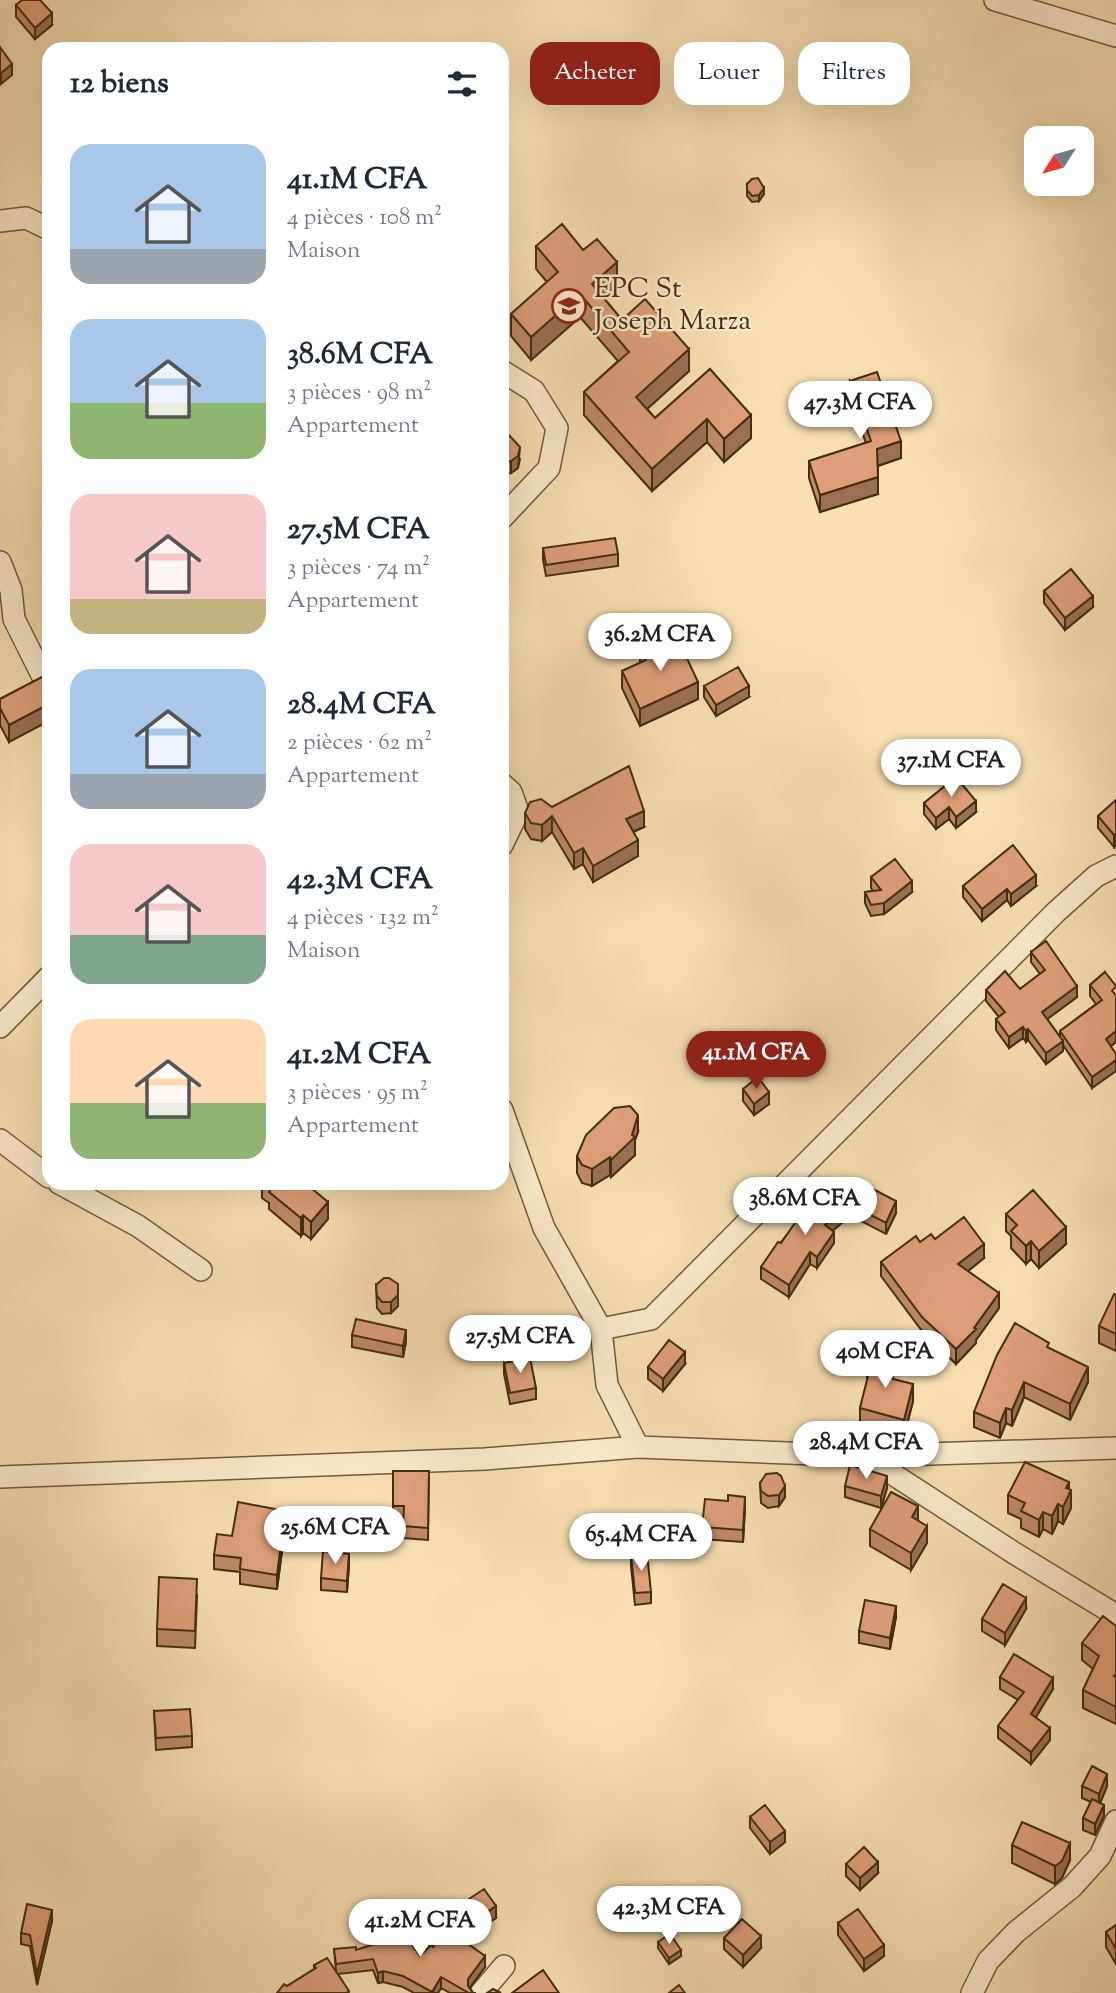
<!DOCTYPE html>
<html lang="fr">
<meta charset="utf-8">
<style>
:root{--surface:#fff;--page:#f2f2f3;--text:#1f2937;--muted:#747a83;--accent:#8f2418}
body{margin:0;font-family:"Sorts Mill Goudy",serif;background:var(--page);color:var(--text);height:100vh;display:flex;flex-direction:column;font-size:26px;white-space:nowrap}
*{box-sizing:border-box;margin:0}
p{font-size:23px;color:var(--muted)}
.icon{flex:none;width:38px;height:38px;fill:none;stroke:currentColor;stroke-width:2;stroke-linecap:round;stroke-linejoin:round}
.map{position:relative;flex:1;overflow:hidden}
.drawer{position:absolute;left:42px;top:42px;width:467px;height:1148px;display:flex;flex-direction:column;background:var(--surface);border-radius:21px;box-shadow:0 7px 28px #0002}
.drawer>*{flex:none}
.hud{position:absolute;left:530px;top:42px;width:480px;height:63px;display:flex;gap:14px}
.needle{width:46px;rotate:233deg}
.buttons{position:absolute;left:1024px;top:126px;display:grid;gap:14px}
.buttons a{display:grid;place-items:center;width:70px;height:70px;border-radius:14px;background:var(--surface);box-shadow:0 7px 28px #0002;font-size:35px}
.price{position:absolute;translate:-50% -60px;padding:0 16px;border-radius:24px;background:#fff;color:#222;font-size:23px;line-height:46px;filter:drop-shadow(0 2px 4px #0008)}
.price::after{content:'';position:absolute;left:50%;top:42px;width:21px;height:16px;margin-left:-10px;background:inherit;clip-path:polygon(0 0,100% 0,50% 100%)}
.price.on{background:var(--accent);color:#fff}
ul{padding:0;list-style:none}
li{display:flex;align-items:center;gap:21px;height:175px;padding:0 28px}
li span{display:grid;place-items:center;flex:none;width:196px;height:140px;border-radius:21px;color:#555}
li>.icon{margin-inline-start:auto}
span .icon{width:84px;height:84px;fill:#fffc;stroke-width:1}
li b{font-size:30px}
h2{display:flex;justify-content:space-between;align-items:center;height:84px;padding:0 28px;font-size:30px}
.pill{padding:0 24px;border-radius:21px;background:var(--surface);box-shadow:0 7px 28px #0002;font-size:24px;line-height:63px}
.pill.on{background:var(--accent);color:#fff}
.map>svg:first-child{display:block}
</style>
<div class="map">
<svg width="1116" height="1993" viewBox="0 0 1116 1993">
<rect width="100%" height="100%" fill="#f7dfb2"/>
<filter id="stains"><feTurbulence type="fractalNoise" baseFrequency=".00286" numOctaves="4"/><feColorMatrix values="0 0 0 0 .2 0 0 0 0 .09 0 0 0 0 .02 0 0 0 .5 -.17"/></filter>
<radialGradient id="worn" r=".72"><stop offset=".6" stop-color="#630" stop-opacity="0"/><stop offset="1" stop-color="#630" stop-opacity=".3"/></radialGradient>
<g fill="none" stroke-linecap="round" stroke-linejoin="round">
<g stroke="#705a39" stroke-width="24">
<path id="minor" d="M995,0l121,36
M0,221l26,-3 23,11
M502,371l32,20 23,37 -8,40 -47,50
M0,562l11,28 3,29 29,58 6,6
M502,784l9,8 7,20 -16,33
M0,1027l49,-50
M502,1110l42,118 57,101
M0,1140l49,37
M59,1183l79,43 63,44
M638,1447l-31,-62 -6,-56 50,-10 405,-407 40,-36 20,-10
M865,1456l149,97 102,62
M0,1477l485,-18 153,-12 227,9 251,-8
M481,1993l23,-27
M972,1993l16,-32 28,-29 56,-45 28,-31 16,-35"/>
</g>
<use href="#minor" stroke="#faeacd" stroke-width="21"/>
</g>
<path fill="#bf8967" stroke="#432e11" stroke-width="2" d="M16,5l36,20 -17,14 -19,-22z
M747,184l17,10 -5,7 -7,1 -5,-6z
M536,246l47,4 34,35 -14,12 19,23 67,51 -42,38 8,9 55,-49 41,69 -27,24 -17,-20 -55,49 -68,-76v-23l34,-31 -38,-44 -49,43 -20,-24v-22l36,-32 -11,-13z
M850,381l51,77 -23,8v28l-58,18 -11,-34v-17l57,-18 -16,-44z
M502,434l18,25 -2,9 -7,5 -9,1z
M543,548l75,6v12l-72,10 -3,-16z
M1044,591l49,16 -28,23 -21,-27z
M660,645l38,54 -58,27 -18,-38v-17l18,-8v-15z
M42,677l-33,65 -9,-17v-26z
M704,686l45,11 -33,19 -12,-19z
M1116,800l-2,47 -16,-19v-12z
M924,803l52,9 -20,16 -7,-9 -13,10 -12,-15z
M552,807l92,20 -11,5 5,24 -45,26 -10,-18 -9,5 -22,-37 -10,9 -11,-2 -6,-10v-16z
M871,877l41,15 -28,22 -13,2 -6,-13v-11l8,-1 -2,-3z
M963,886h73l-25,20 -4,-6 -25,21 -19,-24z
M1031,952l46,45 -30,22 13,18v-6l36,-27 -6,-8v-11l15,-13 11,70 -5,4 -19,42 -29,-43v6l-17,13 -18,-24 -2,2 -3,-4 -14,10 -13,-18v-11l3,-2 -13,-16v-11l34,-1 20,-15 -9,-12z
M743,1089l26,15 -15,11 -11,-14z
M638,1132l-3,8v15l-24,22 -1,-2 -18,11 -10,-3 -5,-10v-17z
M262,1183h43l23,36 -17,20 -8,-6 -2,3 -32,-27v-6l-7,-5z
M859,1209l37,4 -10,21 -27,-14z
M805,1212l44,5 -16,13 1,13 -17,25 -7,-4 -21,33 -28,-18v-12z
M1006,1214l60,30 -27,24 -8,-9 -5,5 -15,-16v-12l-5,-5z
M935,1239l49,19 -16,13 31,37 -23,32v3l-20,21 -34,-33 -41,-55v-14l39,-20z
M376,1285l22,21 -7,7 -9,1 -5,-6z
M1116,1295v56l-17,-8v-17z
M352,1335l54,7 -3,15 -51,-10z
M1049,1348l39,34 -18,38 -46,-23 -12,29 -6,-3 -6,15 -26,-11v-15z
M504,1363l32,25v11l-26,5 -6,-30z
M685,1364l-22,27 -15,-12v-12z
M867,1367l26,8v4l20,22 -9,35 -44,-11v-17l7,-26z
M393,1471h36l-1,69 -25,-2v-21h-10z
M760,1483l25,14 -6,9 -11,2 -7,-5z
M845,1486l42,2 -6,20 -36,-11z
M1069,1489l2,19 -8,16 -5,-3 -6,13 -9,-5 -4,8 -18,-9v-9l-13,-6v-18z
M728,1501l17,7 -2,34 -41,-3v-12z
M918,1520l9,23 -16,27 -41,-24v-17z
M291,1526l-5,25h-4l-5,38 -37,-5v-12l-26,-3v-14l18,-19z
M631,1555l20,37v11l-16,2 -4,-39z
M349,1565l-2,27 -26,-2v-12z
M197,1596l-2,52 -38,-2v-17z
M1026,1609l-21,36 -23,-14v-12z
M896,1617l-6,32 -31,-6v-12z
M1116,1626v98l-33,-16v-18l10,-21 -11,-9v-17z
M1000,1677l53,12 -17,28 14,23 -19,24 -33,-26v-12l20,-26 -18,-11z
M154,1711l38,25v11l-36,3z
M1082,1786h25l-7,17 4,13 -9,19 -12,-5v-12l8,-16 -9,-4z
M750,1817l35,25 -15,12 -20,-26z
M1012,1845l58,15 -8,18 -7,6 -43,-21z
M846,1864l32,9 -18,17 -14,-14z
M463,1903l33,15 -21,14 -12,-18z
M52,1921l-15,64 -7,-39 -9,-2v-11z
M838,1923l46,33 -20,15 -26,-36z
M1116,1925v39l-10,-17v-15z
M724,1938l37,10 -18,19 -19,-18z
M658,1942l23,14 -12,8 -11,-16z
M433,1947l52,20 -15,21 3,5h3h-26l-9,-5 -3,5h-24l-11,-6 -20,-5 -5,1 -5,-13 -35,4 11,19 -62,-7 27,-17v-4l22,6 -2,-22 86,7z"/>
<path fill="#9b6f54" stroke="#432e11" stroke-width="2" d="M52,13v12l-17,14v-11z
M12,64v11l-11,9v-11z
M764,188v6l-5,7v-6z
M617,262v23l-25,22v-23z
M580,294v23l-49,43v-23z
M689,349v22l-53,48v-22z
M751,415v23l-27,24v-23z
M707,419v23l-55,49v-22z
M901,441v17l-24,8v-17z
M520,447l-2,21 -7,5v-12z
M878,477v17l-58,18v-17z
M1093,596v11l-28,23v-12z
M698,682v17l-58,27v-17z
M749,686v11l-33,19v-11z
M49,704v17l-40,21v-17z
M976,801v11l-20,16v-11z
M949,807v12l-13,10v-11z
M644,811v16l-18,8v-16z
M552,816v16l-10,9v-16z
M1116,833v12l-2,2v-12z
M638,840v16l-45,26v-16z
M583,848v16l-9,5v-16z
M1036,875v11l-25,20v-12z
M912,881v11l-28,22v-11z
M1007,889v11l-25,21v-12z
M1077,986v11l-35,26v-11z
M1023,1027v11l-14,10v-11z
M1028,1029v11l-2,2v-11z
M1116,1031v11l-10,8v-11z
M1063,1041v10l-17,13v-11z
M1116,1060v11l-24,17v-11z
M769,1092v12l-15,11v-11z
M638,1115v17l-3,8v15l-24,22v-17l21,-25z
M610,1157v18l-18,11v-17z
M896,1201v12l-10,21v-11z
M328,1202v17l-17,20v-17z
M849,1205v12l-24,20v-12z
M303,1215v18l-2,3v-18z
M1066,1227v17l-27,24v-17z
M834,1232v11l-17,25v-11z
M1031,1241v18l-5,5v-18z
M984,1244v14l-26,21v-15z
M810,1252v12l-21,33v-12z
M999,1293v15l-23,32v3l-20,21v-15l18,-21z
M398,1295v11l-7,7v-11z
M406,1330v12l-3,15v-11z
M685,1352v12l-22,27v-12z
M893,1359v16l-4,20v-17z
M1088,1367v15l-18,38v-16z
M1024,1382v15l-12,29v-16z
M913,1384v17l-9,35v-16z
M1006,1408v15l-6,15v-15z
M887,1476v12l-6,20v-12z
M1069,1482v13l2,-5v18l-8,16v-17l3,-19z
M785,1486v11l-6,9v-11z
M745,1497v11l-2,34v-12z
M1058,1504v17l-6,13v-18z
M918,1506v18l-6,-7z
M291,1512v14l-5,25v-14z
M1043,1512v17l-4,8v-17z
M927,1526v17l-16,27v-17z
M282,1536v15l-5,38v-14z
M349,1554v11l-2,27v-11z
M1026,1598v11l-21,36v-12z
M896,1606v11l-6,32v-11z
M1053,1678v11l-22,36v-11z
M1050,1728v12l-19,24v-12z
M1107,1774v12l-8,20v-12z
M1104,1805v11l-9,19v-11z
M785,1831v11l-15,12v-12z
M1070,1843v17l-8,18 -7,6v-18z
M878,1862v11l-18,17v-12z
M496,1906v12l-21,14v-12z
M52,1910v11l-15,64v-11z
M761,1936v12l-18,19v-12z
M884,1945v11l-20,15v-12z
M681,1950v6l-12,8v-6z
M485,1956v11l-17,23v-11z
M383,1971v11l-5,1v-10z
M441,1977v11l-3,5h-6z"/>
<path fill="#de9f78" stroke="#432e11" stroke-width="2" d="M22,0h18l12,13 -17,15 -19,-23z
M0,47l12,17 -11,9 -1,-1z
M758,178l6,10 -5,7 -7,1 -5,-6v-6l5,-5z
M562,224l21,26 14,-11 20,23 -25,22 30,36 23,-21 44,50 -53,48 19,21 55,-49 41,46 -27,24 -17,-20 -55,50 -68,-77 45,-40 -49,-58 -49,43 -20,-23 47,-42 -22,-26z
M877,372l24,69 -24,8 1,28 -58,18 -11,-34 62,-20 -21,-60z
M507,433l13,14 -2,9 -7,5 -9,2v-29z
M615,538l3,16 -72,11 -3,-17z
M1071,569l22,27 -28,22 -21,-27z
M677,637l21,45 -58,27 -18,-38 24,-11 -6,-12 18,-8 2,5z
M738,667l11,19 -33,19 -12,-19z
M42,677l7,14v13l-40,21 -9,-17v-9z
M629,766l15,45 -18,8 12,21 -45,26 -10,-18 -9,5 -22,-37 -10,9 -11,-2 -6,-10 5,-11 11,-3 11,8z
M956,777l20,24 -20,16 -7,-10 -13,11 -12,-15z
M1116,800v33l-2,2 -16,-19z
M1013,845l23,30 -25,19 -4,-5 -25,20 -19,-23z
M895,859l17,22 -28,22 -13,2 -6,-13 16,-2 -10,-13z
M1046,941l31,45 -35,26 21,29 -17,12 -18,-24 -2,2 -3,-4 -14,10 -13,-18 9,-7 -19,-22 19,-19 15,18 25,-19 -14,-18z
M1105,972l11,14 -4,5 4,4v36l-10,8 10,15v6l-24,17 -32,-46 42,-31 -12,-15z
M758,1077l11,15 -15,12 -11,-15z
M630,1106l8,9 -6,20 3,2 -24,23 -1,-3 -18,12 -10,-4 -5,-9 9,-21 28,-27z
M265,1183h40l23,19 -17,20 -8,-7 -2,3 -32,-26 3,-4z
M833,1187l16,18 -24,20 9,7 -17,25 -7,-5 -21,33 -28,-18 17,-25 3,1 23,-33 1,2z
M869,1187l27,14 -10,22 -27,-14z
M1033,1190l33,37 -27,24 -8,-10 -5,5 -15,-15 6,-6 -11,-11z
M964,1217l20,27 -26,20 41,29 -25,35 2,1 -20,20 -34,-32 -41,-55 35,-26 4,6 11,-8 4,5z
M384,1278h5l9,6v11l-7,7h-9l-5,-6 -1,-11z
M1114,1294l2,1v39l-17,-8z
M356,1319l50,11 -3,16 -51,-11z
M1015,1323l34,20 -2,4 41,20 -18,37 -46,-22 -12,28 -6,-2 -6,15 -26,-11 23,-57z
M669,1340l16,12 -22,27 -15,-12z
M870,1353l23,6 -4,19 24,6 -9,36 -44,-12 10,-40 -3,-1z
M530,1358l6,30 -26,5 -6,-30z
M1025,1462l44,20 -3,6 5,2 -8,17 -5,-3 -6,12 -9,-4 -4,8 -18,-9 4,-8 -17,-8z
M850,1465l37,11 -6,20 -36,-10z
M393,1471h36l-1,57 -25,-2 1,-20h-11z
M777,1473l4,3 4,10 -6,9 -11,1 -7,-5 -1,-8 6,-9z
M891,1492l27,14 -6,11 15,9 -16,27 -41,-24z
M728,1495l17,2 -2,33 -41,-3 3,-28 23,2z
M238,1502l53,10 -5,25 -4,-1 -5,39 -37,-6 1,-11 -27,-3 3,-21 15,2z
M323,1551l26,3 -2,27 -26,-3z
M647,1553l4,39 -16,1 -4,-38z
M159,1577l38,2 -2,52 -38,-2z
M1003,1584l23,14 -21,35 -23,-14z
M865,1600l31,6 -6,32 -31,-7z
M1103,1616l13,10v48l-2,2 2,1v30l-33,-17 16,-34 -17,-13z
M1014,1654l39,24 -22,36 19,14 -19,24 -33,-26 26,-34 -24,-15z
M190,1709l2,27 -36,2 -2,-27z
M1092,1766l15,8 -8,20 -17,-8z
M1092,1799l12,6 -9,19 -12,-6z
M765,1805l20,26 -15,11 -20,-25z
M1022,1822l48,21 -8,18 -7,5 -43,-21z
M864,1847l14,15 -18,16 -14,-14z
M484,1889l12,17 -21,14 -12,-17z
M27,1904l25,6 -15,64 -7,-39 -9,-2z
M858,1909l26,36 -20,14 -26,-36z
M742,1919l19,17 -18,19 -19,-17z
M1116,1925v24l-10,-17z
M400,1928l20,28 11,-11 2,2 13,-19 39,28 -17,23v7l5,7h3h-7l-28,-16 -9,15 -29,-16 -20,-5 -5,2 -5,-14 -37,5 -2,-15 22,-2v3l22,-7z
M670,1934l11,16 -12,8 -11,-16z
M327,1958l22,33 -3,2h-69l7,-9 3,2 29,-18 -2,-3z
M543,1970l16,23h-47z
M679,1985l6,8h-16z
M493,1989l8,4h-14z"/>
<defs>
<g id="school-ring" transform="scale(1.75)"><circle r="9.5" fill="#faeacd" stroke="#8f2418" stroke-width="1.5"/><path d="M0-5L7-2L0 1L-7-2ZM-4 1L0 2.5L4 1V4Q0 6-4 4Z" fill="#8f2418"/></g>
</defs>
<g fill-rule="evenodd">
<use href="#school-ring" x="569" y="306"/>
</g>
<g text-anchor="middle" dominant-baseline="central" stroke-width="5" stroke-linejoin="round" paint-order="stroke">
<g font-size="28" fill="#432e11" stroke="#faeacd" text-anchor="start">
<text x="594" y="290">EPC St<tspan x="594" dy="32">Joseph Marza</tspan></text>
</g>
</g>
<rect width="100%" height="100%" filter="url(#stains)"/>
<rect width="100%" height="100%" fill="url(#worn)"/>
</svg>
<div class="buttons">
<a><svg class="needle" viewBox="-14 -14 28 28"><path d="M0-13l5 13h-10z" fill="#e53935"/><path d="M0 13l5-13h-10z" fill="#747a83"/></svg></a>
</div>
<b class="price" style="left:860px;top:441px">47.3M CFA</b>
<b class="price" style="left:660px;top:673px">36.2M CFA</b>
<b class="price" style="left:951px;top:799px">37.1M CFA</b>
<b class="price on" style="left:756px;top:1091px">41.1M CFA</b>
<b class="price" style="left:805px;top:1237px">38.6M CFA</b>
<b class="price" style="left:520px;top:1375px">27.5M CFA</b>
<b class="price" style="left:885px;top:1390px">40M CFA</b>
<b class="price" style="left:866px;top:1481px">28.4M CFA</b>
<b class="price" style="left:335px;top:1566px">25.6M CFA</b>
<b class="price" style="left:641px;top:1573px">65.4M CFA</b>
<b class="price" style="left:669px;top:1946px">42.3M CFA</b>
<b class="price" style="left:420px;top:1959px">41.2M CFA</b>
<div class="hud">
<a class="pill on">Acheter</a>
<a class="pill">Louer</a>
<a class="pill">Filtres</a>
</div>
<section class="drawer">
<h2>12 biens<svg class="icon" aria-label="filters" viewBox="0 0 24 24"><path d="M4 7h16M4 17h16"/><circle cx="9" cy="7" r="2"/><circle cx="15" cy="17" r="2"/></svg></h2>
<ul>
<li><span style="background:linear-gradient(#a9c7e8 75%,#9aa5b1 0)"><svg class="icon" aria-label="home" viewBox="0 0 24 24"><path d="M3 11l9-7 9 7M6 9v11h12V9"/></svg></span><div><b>41.1M CFA</b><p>4 pièces · 108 m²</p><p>Maison</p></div></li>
<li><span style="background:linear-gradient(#a9c7e8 60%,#8fb573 0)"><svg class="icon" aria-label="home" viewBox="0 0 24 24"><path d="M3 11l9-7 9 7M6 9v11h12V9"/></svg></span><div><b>38.6M CFA</b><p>3 pièces · 98 m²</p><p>Appartement</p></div></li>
<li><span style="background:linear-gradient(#f6c9c9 75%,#c2b280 0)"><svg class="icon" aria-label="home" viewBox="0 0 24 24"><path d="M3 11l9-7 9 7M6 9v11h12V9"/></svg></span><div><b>27.5M CFA</b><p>3 pièces · 74 m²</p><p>Appartement</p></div></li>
<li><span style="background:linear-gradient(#a9c7e8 75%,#9aa5b1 0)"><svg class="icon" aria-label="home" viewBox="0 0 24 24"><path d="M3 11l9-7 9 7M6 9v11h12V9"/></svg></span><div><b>28.4M CFA</b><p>2 pièces · 62 m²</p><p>Appartement</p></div></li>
<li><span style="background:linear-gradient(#f6c9c9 65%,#7fa58c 0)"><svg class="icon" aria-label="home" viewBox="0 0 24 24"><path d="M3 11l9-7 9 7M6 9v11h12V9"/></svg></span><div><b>42.3M CFA</b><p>4 pièces · 132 m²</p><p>Maison</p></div></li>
<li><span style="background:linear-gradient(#ffd9b3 60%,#8fb573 0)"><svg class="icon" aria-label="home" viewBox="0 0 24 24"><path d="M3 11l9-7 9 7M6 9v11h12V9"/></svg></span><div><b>41.2M CFA</b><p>3 pièces · 95 m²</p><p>Appartement</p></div></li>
</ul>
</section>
</div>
